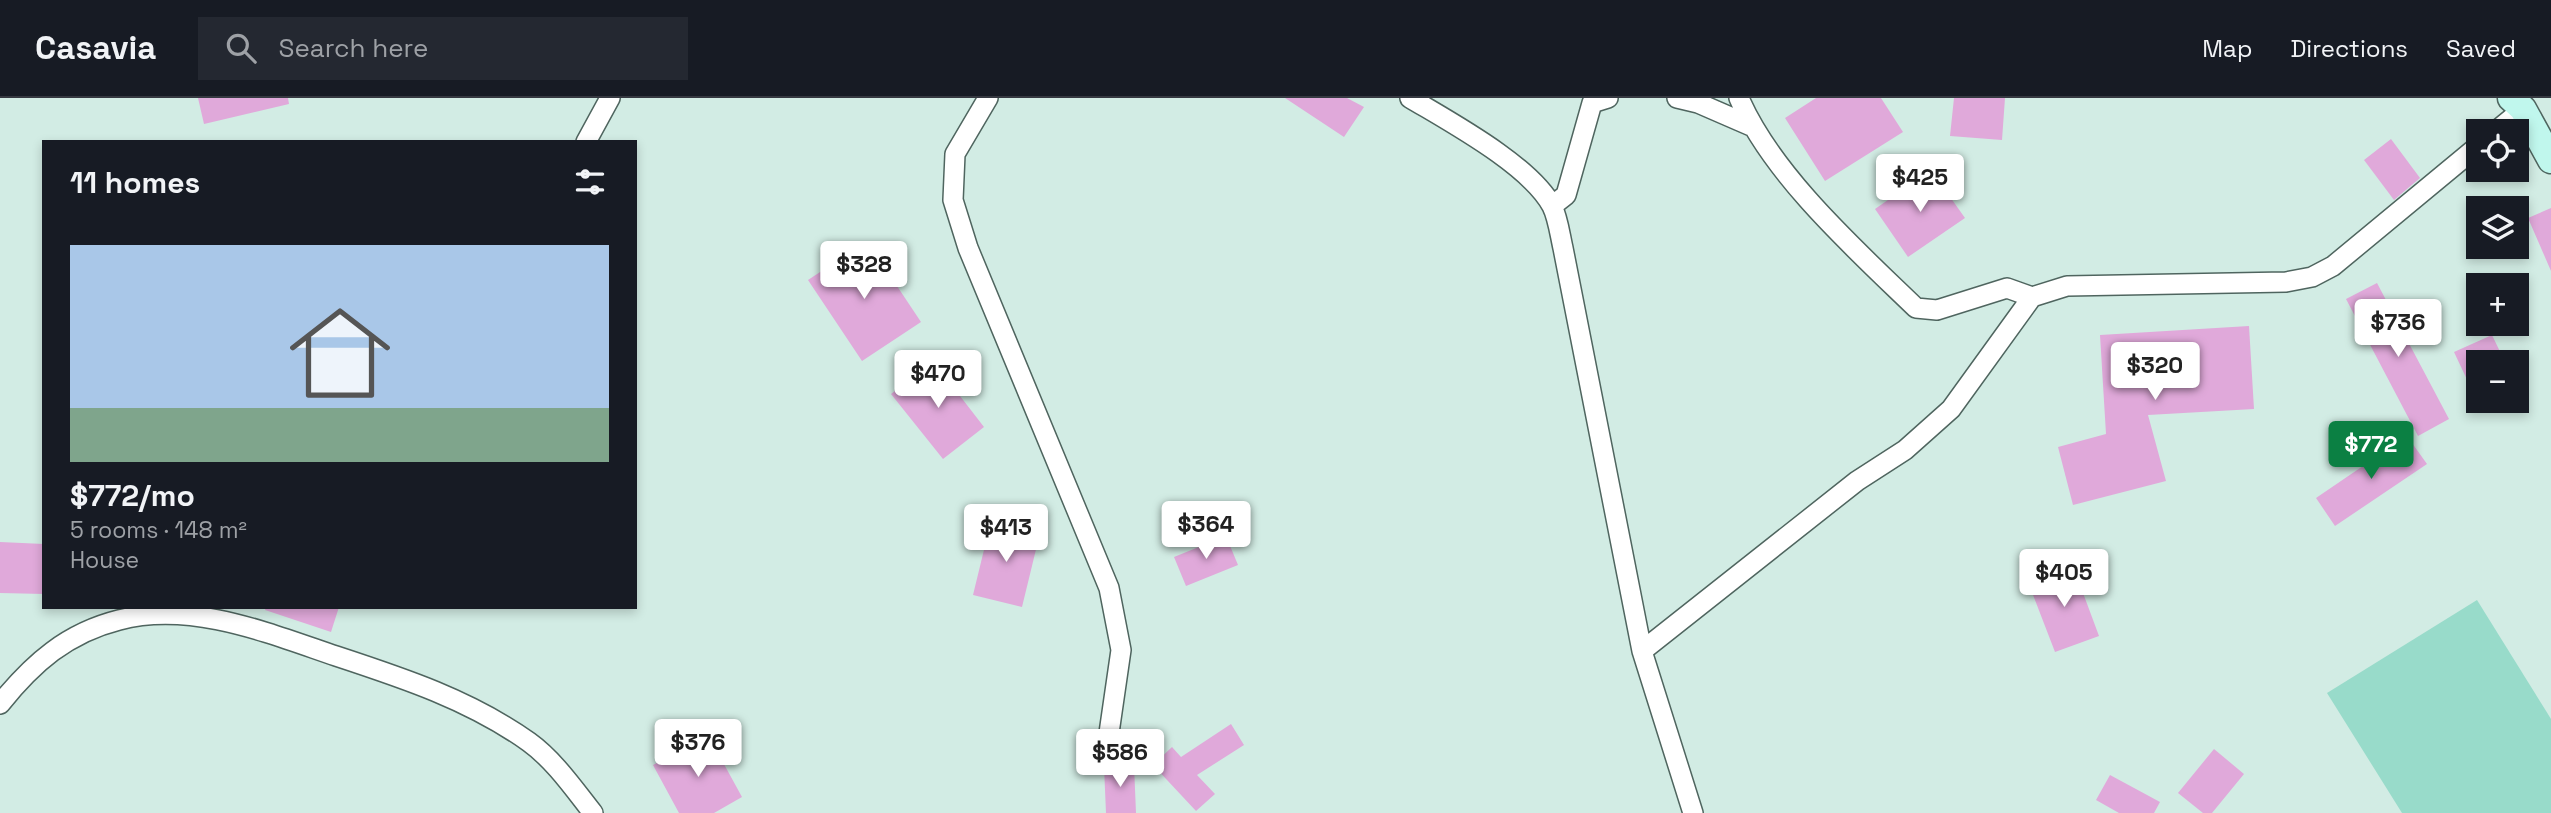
<!DOCTYPE html>
<meta charset="utf-8">
<style>
:root{--surface:#171b24;--page:#242831;--text:#f1f3f6;--muted:#9ea1a6;--line:#363941;--accent:#0b8043}
body{margin:0;font-family:"Space Grotesk",sans-serif;background:var(--page);color:var(--text);height:100vh;display:flex;flex-direction:column;font-size:26px;white-space:nowrap}
*{box-sizing:border-box;margin:0}
p{font-size:23px;color:var(--muted)}
.icon{flex:none;width:38px;height:38px;fill:none;stroke:currentColor;stroke-width:2;stroke-linecap:round;stroke-linejoin:round}
.map{position:relative;flex:1;overflow:hidden}
.details{position:absolute;left:42px;top:42px;width:595px;height:469px;display:flex;flex-direction:column;background:var(--surface);border-radius:0px;box-shadow:0 4px 10px #0003}
.details>*{flex:none}
.fabs{position:absolute;left:2466px;top:21px;display:grid;gap:14px}
.fabs a{display:grid;place-items:center;width:63px;height:63px;border-radius:0px;background:var(--surface);box-shadow:0 4px 10px #0003;font-size:35px}
.price{position:absolute;translate:-50% -60px;padding:0 16px;border-radius:7px;background:#fff;color:#222;font-size:23px;line-height:46px;filter:drop-shadow(0 2px 4px #0008)}
.price::after{content:'';position:absolute;left:50%;top:42px;width:21px;height:16px;margin-left:-10px;background:inherit;clip-path:polygon(0 0,100% 0,50% 100%)}
.price.current{background:var(--accent);color:#fff}
ul{padding:0;list-style:none}
li{display:grid;align-content:center;gap:14px;height:371px;padding:0 28px}
li+li{border-top:2px solid var(--line)}
li span{display:grid;place-items:center;height:217px;border-radius:0px;color:#555}
li>.icon{margin-inline-start:auto}
span .icon{width:126px;height:126px;fill:#fffc;stroke-width:1}
li b{font-size:30px}
h2{display:flex;justify-content:space-between;align-items:center;height:84px;padding:0 28px;font-size:30px}
header{display:flex;align-items:center;gap:42px;box-sizing:border-box;height:98px;padding:0 35px;background:var(--surface);border-bottom:2px solid var(--line)}
header strong{font-size:33px}
nav{display:flex;gap:38px;margin-inline-start:auto;font-size:24px}
.search{width:490px;height:63px;background:var(--page);display:flex;align-items:center;gap:18px;box-sizing:border-box;padding:0 24px;border-radius:0px;color:var(--muted);font-size:26px}
.map>svg:first-child{display:block}
</style>
<header>
<strong>Casavia</strong>
<div class="search"><svg class="icon" aria-label="search" viewBox="0 0 24 24"><circle cx="10" cy="10" r="6"/><path d="M15 15l6 6"/></svg>Search here</div>
<nav><a>Map</a><a>Directions</a><a>Saved</a></nav>
</header>
<div class="map">
<svg width="2551" height="715" viewBox="0 0 2551 715">
<rect width="100%" height="100%" fill="#d2ece4"/>
<path fill="#98dbca" d="M2477,502l74,119v94h-149l-75,-120z"/>
<path fill="#e0a9da" d="M198,0h90l1,6 -85,20z
M1285,0h62l17,9 -20,30z
M1816,0h65l22,34 -78,49 -40,-63z
M1954,0h51l-3,42 -52,-4z
M2391,41l29,39 -26,22 -30,-40z
M1931,72l34,48 -57,39 -33,-48z
M2551,110v63l-23,-53z
M867,143l54,81 -59,39 -54,-81z
M2377,185l72,136 -31,17 -72,-137z
M2249,228l5,83 -106,6 18,66 -93,24 -15,-58 48,-13 -6,-99z
M2492,237l13,27h-27v41l-24,-51z
M933,263l51,66 -41,32 -52,-65z
M2407,338l20,28 -92,62 -19,-28z
M991,423l49,12 -18,74 -49,-12z
M1226,438l12,29 -52,21 -12,-29z
M0,444l44,2v50l-44,-1z
M2073,468l26,70 -44,16 -27,-70z
M266,509h73l-8,25 -66,-22z
M1231,626l13,21 -47,30 18,19 -19,17 -43,-46 19,-18 9,10z
M708,637l34,62 -28,16h-35l-26,-48z
M2214,651l30,25 -32,39h-9l-25,-20z
M1134,667l2,48h-30l-2,-47z
M2110,677l50,27 -6,11h-35l-23,-13z"/>
<g fill="none" stroke-linecap="round" stroke-linejoin="round">
<g stroke="#4f655f" stroke-width="22">
<path id="street" d="M988,0l-33,56 -2,46 15,48 141,340 12,62 -12,83
M1410,0c40,24 120,67 142,108 6,12 8,29 11,42l79,403 51,162
M1677,0l21,5 53,23
M1739,0c33,77 117,152 177,210l21,2 70,-22 25,9
M2496,33l27,-22
M586,44l24,-44
M1552,108l14,-11 26,-92 16,-5
M1642,553l215,-170 48,-31 46,-41 81,-112 35,-11 219,-4 26,-5 21,-11 145,-120
M0,606c33,-41 67,-71 119,-84 72,-19 149,13 217,36 67,22 134,44 193,86 25,18 45,47 64,71"/>
</g>
<g stroke="#4f655f" stroke-width="29">
<path id="secondary" d="M2511,0l12,11 28,51"/>
</g>
<use href="#street" stroke="#fff" stroke-width="19"/>
<use href="#secondary" stroke="#c0f7ed" stroke-width="26"/>
</g>
</svg>
<div class="fabs">
<a><svg class="icon" aria-label="locate" viewBox="0 0 24 24"><circle cx="12" cy="12" r="6"/><path d="M12 2v4M12 18v4M2 12h4M18 12h4"/></svg></a>
<a><svg class="icon" aria-label="layers" viewBox="0 0 24 24"><path d="M12 4l9 5-9 5-9-5zM3 14l9 5 9-5"/></svg></a>
<a>+</a>
<a>−</a>
</div>
<b class="price" style="left:1920px;top:116px">$425</b>
<b class="price" style="left:864px;top:203px">$328</b>
<b class="price" style="left:2398px;top:261px">$736</b>
<b class="price" style="left:2155px;top:304px">$320</b>
<b class="price" style="left:938px;top:312px">$470</b>
<b class="price current" style="left:2371px;top:383px">$772</b>
<b class="price" style="left:1206px;top:463px">$364</b>
<b class="price" style="left:1006px;top:466px">$413</b>
<b class="price" style="left:2064px;top:511px">$405</b>
<b class="price" style="left:698px;top:681px">$376</b>
<b class="price" style="left:1120px;top:691px">$586</b>
<section class="details">
<h2>11 homes<svg class="icon" aria-label="filters" viewBox="0 0 24 24"><path d="M4 7h16M4 17h16"/><circle cx="9" cy="7" r="2"/><circle cx="15" cy="17" r="2"/></svg></h2>
<ul>
<li><span style="background:linear-gradient(#a9c7e8 75%,#7fa58c 0)"><svg class="icon" aria-label="home" viewBox="0 0 24 24"><path d="M3 11l9-7 9 7M6 9v11h12V9"/></svg></span><div><b>$772/mo</b><p>5 rooms · 148 m²</p><p>House</p></div></li>
</ul>
</section>
</div>
